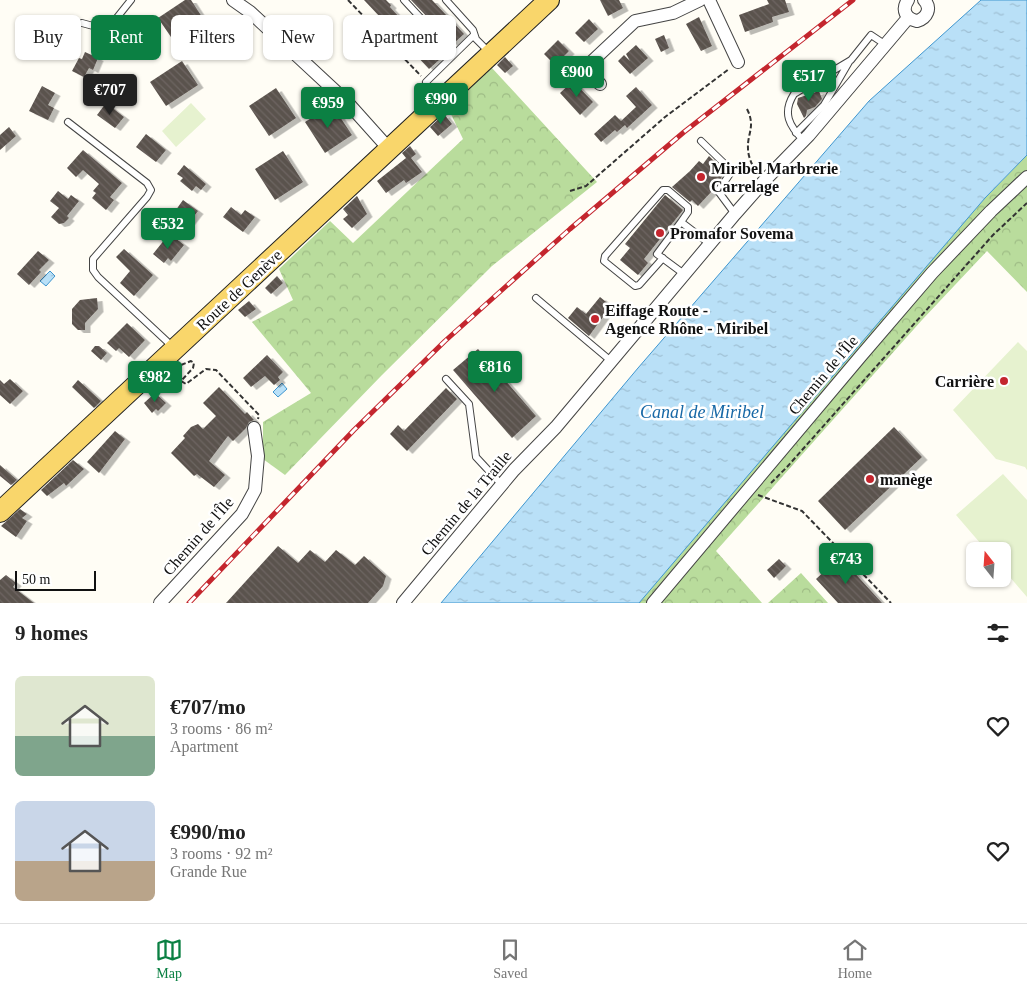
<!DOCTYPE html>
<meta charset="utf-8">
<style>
:root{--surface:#fff;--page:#f2f2f2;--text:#222;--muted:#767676;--line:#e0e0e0;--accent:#0b8043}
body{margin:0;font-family:Georgia,serif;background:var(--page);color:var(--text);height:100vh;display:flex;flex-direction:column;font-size:19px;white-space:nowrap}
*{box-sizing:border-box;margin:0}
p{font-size:16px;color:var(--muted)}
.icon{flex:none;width:28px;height:28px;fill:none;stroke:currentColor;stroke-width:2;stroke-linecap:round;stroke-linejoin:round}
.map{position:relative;height:603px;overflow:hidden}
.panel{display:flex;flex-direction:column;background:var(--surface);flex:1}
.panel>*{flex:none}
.top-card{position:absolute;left:15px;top:15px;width:500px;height:45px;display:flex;gap:10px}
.needle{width:32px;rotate:343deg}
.fabs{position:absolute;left:966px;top:542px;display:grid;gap:10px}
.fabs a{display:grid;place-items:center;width:45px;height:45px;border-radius:8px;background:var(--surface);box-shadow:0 1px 4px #0004;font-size:25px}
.scale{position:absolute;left:15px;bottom:12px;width:81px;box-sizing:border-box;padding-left:5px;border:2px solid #111;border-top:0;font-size:14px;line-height:18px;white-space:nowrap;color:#111;-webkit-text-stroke:4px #fff;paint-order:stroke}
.price{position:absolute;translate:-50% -42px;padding:0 11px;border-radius:5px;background:var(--accent);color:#fff;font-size:16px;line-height:32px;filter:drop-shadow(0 1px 2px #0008)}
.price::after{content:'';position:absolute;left:50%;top:30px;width:15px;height:11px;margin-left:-8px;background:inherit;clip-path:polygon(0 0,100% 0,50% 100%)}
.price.selected{background:#222;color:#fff}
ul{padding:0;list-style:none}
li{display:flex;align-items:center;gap:15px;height:125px;padding:0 15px}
li span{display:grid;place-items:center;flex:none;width:140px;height:100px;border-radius:8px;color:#555}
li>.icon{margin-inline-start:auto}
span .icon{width:60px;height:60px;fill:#fffc;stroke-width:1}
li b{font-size:21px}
h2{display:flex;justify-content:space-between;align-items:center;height:60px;padding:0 15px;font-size:21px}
.pill{padding:0 18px;border-radius:8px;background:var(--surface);box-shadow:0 1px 4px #0004;font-size:18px;line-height:45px}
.pill.selected{background:var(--accent);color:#fff}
.tab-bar{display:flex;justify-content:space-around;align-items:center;height:70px;border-top:1px solid var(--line);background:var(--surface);font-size:14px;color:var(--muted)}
.tab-bar a{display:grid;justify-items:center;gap:2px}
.tab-bar .selected{color:var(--accent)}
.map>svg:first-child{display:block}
</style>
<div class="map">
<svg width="1027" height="603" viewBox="0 0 1027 603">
<defs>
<pattern id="forest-crowns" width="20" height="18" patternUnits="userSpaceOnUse" patternTransform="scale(1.25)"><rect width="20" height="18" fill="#b9dc9c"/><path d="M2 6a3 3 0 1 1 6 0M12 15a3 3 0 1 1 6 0" fill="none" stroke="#9ebc85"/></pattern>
<pattern id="water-ripples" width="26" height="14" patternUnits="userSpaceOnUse" patternTransform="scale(1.25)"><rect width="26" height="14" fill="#b9e0f7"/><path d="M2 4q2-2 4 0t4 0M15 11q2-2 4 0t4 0" fill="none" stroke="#9ebfd3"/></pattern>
<pattern id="building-back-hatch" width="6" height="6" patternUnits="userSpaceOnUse" patternTransform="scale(1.25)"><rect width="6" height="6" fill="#5a524d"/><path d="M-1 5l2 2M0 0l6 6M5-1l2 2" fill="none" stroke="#6d6662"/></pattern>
<filter id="shadow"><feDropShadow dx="5.5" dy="3" stdDeviation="0" flood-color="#0004"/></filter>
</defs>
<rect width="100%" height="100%" fill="#fffdf5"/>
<path fill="url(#forest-crowns)" d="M492,68l105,114 -105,84 -110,109 -97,100 -22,-16v-37l48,-29 -59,-71 41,-22 -14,-31 51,-48 23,22 110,-104 -15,-31z
M1027,155v137l-40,-41 -65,69 -206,231 46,52h-135l358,-405z
M801,573l27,30h-60z"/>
<path fill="#e6f2cf" d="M191,103l15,16 -30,28 -14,-16z
M1018,342l9,9v119l-2,-3 -29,-8 -43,-49z
M1003,474l24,26v97l-24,-28 -1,-18h-15l-31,-36z"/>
<path fill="url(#water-ripples)" stroke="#3f96cf" d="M981,0h46v155l-42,43 -346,405h-198l197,-235 231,-267z
M50,271l5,5 -9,10 -6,-5z
M282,383l5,6 -9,8 -5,-5z"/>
<path fill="url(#building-back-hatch)" filter="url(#shadow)" d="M185,0h6l13,20 -31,20 -15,-22z
M364,0h22l5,5 -1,2 49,53 -10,9z
M411,0h21l32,34 -11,10z
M600,0h19l4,8 -15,8z
M767,0h18l4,12 -17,5 1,5 -28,10 -6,-17 30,-11z
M699,17l13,29 -11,5 -15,-27z
M68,18l4,13 -13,4 -6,10 -12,-7 8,-15z
M589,19l9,10 -14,13 -9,-9z
M664,35l5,13 -8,4 -6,-13z
M558,40l11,11 -14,14 -11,-11z
M636,45l12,13 -18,16 -12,-13 6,-6 6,6 -4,-7z
M85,52l13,6 -5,12 -4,-2 -5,9 -12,-6 7,-13 3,1z
M505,57l8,9 -8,7 -8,-8z
M182,61l16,24 -32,21 -16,-24z
M798.5 70a4.5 4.5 0 1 1 9 0a4.5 4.5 0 1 1-9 0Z
M573,81l20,21 -13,13 -20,-22z
M42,86l13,7 -7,12 6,3 -6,12 -19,-9z
M636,87l16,18 -25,23 -2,-3 -8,7 -2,-2 -14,12 -7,-8 21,-19 8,8 -2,-2 15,-14 -10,-11z
M276,88l20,30 -27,18 -20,-30z
M819,91l3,8 -7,8 -8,3 -1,6 -2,2 -7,-14 1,-6z
M106,103l18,14 -9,11 -18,-13z
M332,105l20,30 -27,18 -20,-31z
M444,114l8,10 -14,12 -8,-9z
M9,127l7,9 -16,14v-15z
M146,134l20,16 -10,12 -20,-15z
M410,146l6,8 -5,4 11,14 -16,11 -2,-3 -18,13 -9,-12 29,-23 -4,-5z
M83,150l39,33 -12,14 4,3 -8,10 -14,-12 4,-5 -3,-2 6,-7 -16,-14 -7,7 -9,-9z
M283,151l20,31 -28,18 -20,-31z
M709,156l16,16 -12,18 -15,16 -6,-6 -2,2 -18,-15 18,-16 9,-10 4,3z
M184,165l22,19 -5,6 -5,-4 -4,5 -12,-10 3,-3 -6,-4z
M58,191l10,8 3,-4 8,6 -12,15 2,2 -5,5 -5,1 -8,-7 8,-9 -9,-7z
M665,195l18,15 -39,49 4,4 -10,12 -18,-15 10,-12 -5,-4z
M357,196l10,18 -15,14 -9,-9 5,-4 -5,-6z
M183,200l15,11 -11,14 -14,-11z
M231,207l10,8 4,-5 10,7 -12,15 -20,-15z
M174,237l10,8 -13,16 -3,-3 -4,5 -11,-9 12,-15 4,4z
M124,249l29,26 -19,21 -14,-13 10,-12 -14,-14z
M38,251l11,9 -10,10 2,2 -12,13 -12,-11z
M277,276l6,7 -12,11 -6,-6z
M600,297l11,9 -22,30 -21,-18 9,-11 9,7z
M97,298l1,11 -13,14v7h-7l-6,-6v-15l8,-9z
M249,301l7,8 -11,8 -7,-7z
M127,323l18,17 -16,17 -10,-9 -3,3 -9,-8z
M95,346h4l8,7 -6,7 -10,-9z
M478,349l58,67 -24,22 -59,-68z
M267,355l16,17 -5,5 2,3 -6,5 -9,-9 -14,11 -8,-9z
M10,379l13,12 -13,13 -10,-9v-15l4,4z
M78,380l23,21 -7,7 -22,-21z
M219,387l26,27 2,-2 7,8 -5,2 -3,6 -13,13 -5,-5 -19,25 16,14 -11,12 -17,-13 -3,2 -23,-23 14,-15 -2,-2 8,-9 7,-3 5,5 13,-13 -13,-13z
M446,388l11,11 -50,52 -17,-17 8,-9 6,6z
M155,393l11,10 -8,8 -2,-2 -4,4 -8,-10z
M894,427l28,30 -77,73 -27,-29z
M115,431l10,8 -26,34 -12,-11z
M73,460l11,9 -18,17 -2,-3 -17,13 -6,-6z
M0,465l17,15 -6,5 -11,-9z
M20,509l7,5 -5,4 5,3 -11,16 -15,-11z
M278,546l20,17 12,-13 15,12 11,-12 19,15 9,-9 22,20 -3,10 -15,17h-142z
M840,557l42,46h-44l-22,-24z
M779,559l7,7 -12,12 -7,-8z
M6,575l10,8 -3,4 21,16h-34v-23z"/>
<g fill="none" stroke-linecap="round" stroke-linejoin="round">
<g stroke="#444" stroke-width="8">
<path id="service" d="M404,0l50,54
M446,0l27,30 3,9 13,13
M82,23l11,3 18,-1 20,-25
M97,53l14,-28
M426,82l48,-47
M68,122l79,61 4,7 -4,7 -54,62v11l5,7 75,70
M796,133l28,-28 25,-43
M701,141l31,30 -14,20 17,23
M804,141c-15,-15 -22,-28 -10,-47l57,-34 20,-25 15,10
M663,258l-24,27 -4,1 -31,-25 1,-5 58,-66h5l20,17v5l-7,10
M684,274l-27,-20 24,-32 29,22
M536,298l75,63
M446,379l23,25 7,53 26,28"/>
</g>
<g stroke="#444" stroke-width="14">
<path id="minor" d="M233,0l17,12 97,90 43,48
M709,0l29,62
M908,0c-7,10 -2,19 9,21 10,-3 15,-13 7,-21
M600,84l-15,-16 50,-47 38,-8 27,-13
M160,603l82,-89 13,-24 3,-34 -4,-28
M403,603l111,-133 42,-43 179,-213 30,-34 44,-45 99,-117
M653,603l207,-246 72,-84 59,-62 36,-34"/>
</g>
<g stroke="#222" stroke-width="22">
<path id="primary" d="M0,512l549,-512"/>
</g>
<path stroke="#333" stroke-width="2" stroke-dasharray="5 2.5" stroke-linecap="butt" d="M348,0l73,76
M747,109c9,18 0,24 1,40 0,7 4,16 8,23
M570,191l16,-5 79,-69 64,-48
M181,365l10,-4 3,2 -1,5 -12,13 5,3 20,-15 10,1 43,45 -1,4
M771,483l16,-16 206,-232 34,-32
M758,495l44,16 89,92"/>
<use href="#service" stroke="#fff" stroke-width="6"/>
<use href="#minor" stroke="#fff" stroke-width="12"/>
<use href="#primary" stroke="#f9d66b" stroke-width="20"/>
<g stroke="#c4262e" stroke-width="5">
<path id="rail" d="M189,603l165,-173 91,-89 125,-112 114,-97 169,-132"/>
</g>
<use href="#rail" stroke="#fff" stroke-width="3" stroke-dasharray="9" stroke-linecap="butt"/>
</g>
<g fill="#c4262e" stroke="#fff" stroke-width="2">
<circle cx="701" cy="177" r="5"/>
<circle cx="660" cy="233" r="5"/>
<circle cx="595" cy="319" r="5"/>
<circle cx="1004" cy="381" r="5"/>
<circle cx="870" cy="479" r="5"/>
</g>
<g text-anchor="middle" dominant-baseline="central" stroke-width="5" stroke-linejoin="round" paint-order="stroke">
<g font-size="16" font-weight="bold" fill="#111" stroke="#fff" text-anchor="start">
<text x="711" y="168">Miribel Marbrerie<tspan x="711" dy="18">Carrelage</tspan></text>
<text x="670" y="233">Promafor Sovema</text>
<text x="605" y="310">Eiffage Route -<tspan x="605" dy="18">Agence Rhône - Miribel</tspan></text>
<text x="994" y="381" text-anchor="end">Carrière</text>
<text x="880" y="479">manège</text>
</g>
<g font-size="16" fill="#111" stroke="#fff">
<text transform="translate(239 290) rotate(-43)">Route de Genève</text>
<text transform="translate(823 375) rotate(-50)">Chemin de l'Île</text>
<text transform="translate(466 503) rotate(-50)">Chemin de la Traille</text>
<text transform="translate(198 536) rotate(-49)">Chemin de l'Île</text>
</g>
<g font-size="18" font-style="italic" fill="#1768a6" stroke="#fff">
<text x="702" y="412">Canal de Miribel</text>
</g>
</g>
</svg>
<div class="fabs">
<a><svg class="needle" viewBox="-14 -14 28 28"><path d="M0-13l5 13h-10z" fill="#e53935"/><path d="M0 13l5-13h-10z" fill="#767676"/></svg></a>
</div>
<div class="scale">50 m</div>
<b class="price" style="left:577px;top:98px">€900</b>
<b class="price" style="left:809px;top:102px">€517</b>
<b class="price selected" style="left:110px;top:116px">€707</b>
<b class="price" style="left:441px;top:125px">€990</b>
<b class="price" style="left:328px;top:129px">€959</b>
<b class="price" style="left:168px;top:250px">€532</b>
<b class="price" style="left:495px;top:393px">€816</b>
<b class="price" style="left:155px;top:403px">€982</b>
<b class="price" style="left:846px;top:585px">€743</b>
<div class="top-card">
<a class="pill">Buy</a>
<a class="pill selected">Rent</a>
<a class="pill">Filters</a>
<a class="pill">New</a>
<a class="pill">Apartment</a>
</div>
</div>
<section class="panel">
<h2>9 homes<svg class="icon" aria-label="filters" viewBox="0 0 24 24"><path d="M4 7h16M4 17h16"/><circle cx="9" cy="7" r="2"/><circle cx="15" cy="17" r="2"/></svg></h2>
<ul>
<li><span style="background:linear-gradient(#dfe7d0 60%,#7fa58c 0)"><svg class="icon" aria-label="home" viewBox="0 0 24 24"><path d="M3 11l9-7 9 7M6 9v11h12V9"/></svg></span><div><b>€707/mo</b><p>3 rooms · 86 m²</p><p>Apartment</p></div><svg class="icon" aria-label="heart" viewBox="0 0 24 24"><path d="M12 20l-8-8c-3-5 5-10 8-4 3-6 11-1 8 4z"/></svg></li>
<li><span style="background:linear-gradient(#c9d6e8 60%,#b9a48a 0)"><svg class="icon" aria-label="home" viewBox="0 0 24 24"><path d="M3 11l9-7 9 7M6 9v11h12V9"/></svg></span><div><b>€990/mo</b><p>3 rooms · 92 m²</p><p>Grande Rue</p></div><svg class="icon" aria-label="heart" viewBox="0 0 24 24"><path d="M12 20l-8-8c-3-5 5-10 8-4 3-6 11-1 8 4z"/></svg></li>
</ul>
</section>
<nav class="tab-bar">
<a class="selected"><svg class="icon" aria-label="map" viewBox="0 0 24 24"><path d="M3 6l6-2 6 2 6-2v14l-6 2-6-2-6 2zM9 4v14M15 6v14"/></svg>Map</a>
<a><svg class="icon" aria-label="saved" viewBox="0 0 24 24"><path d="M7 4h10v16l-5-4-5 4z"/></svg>Saved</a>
<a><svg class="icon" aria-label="home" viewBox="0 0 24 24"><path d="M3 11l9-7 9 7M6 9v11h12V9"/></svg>Home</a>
</nav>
